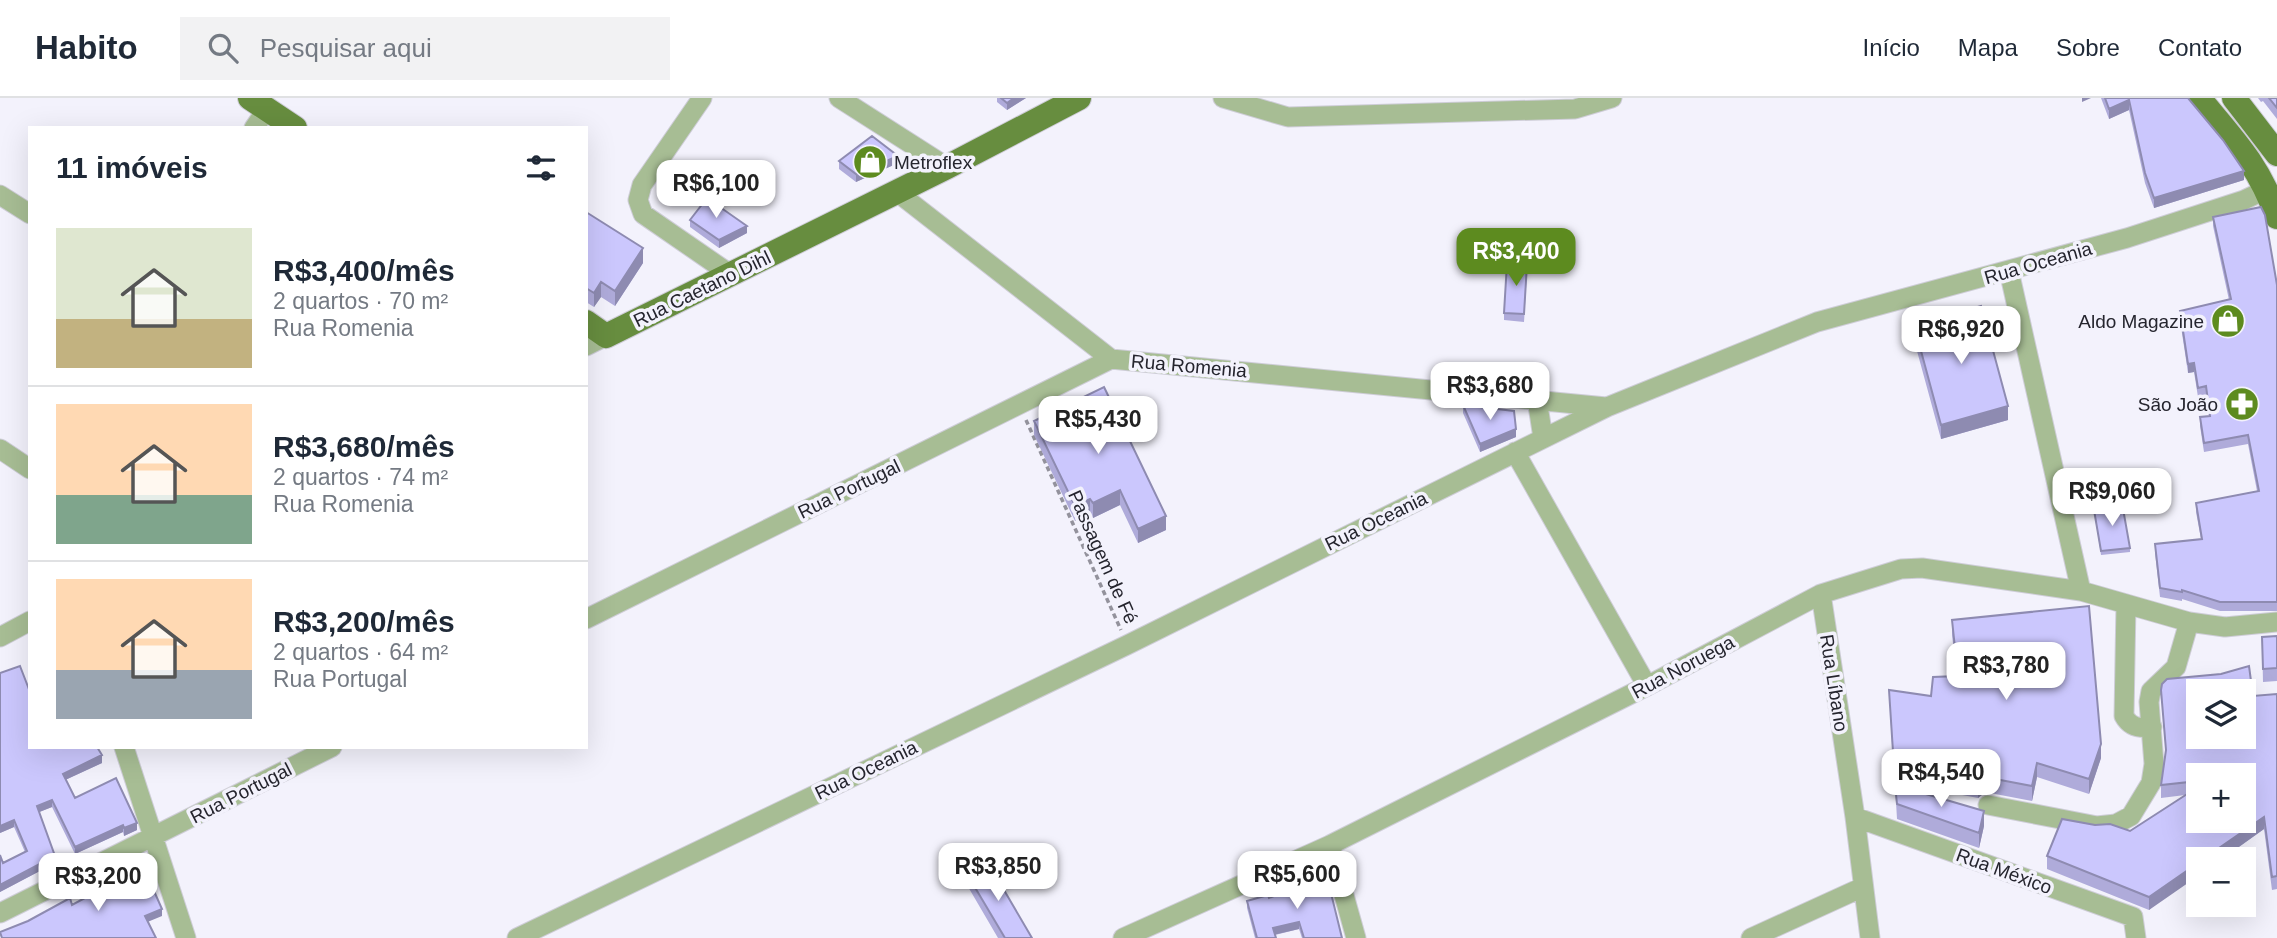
<!DOCTYPE html>
<html lang="pt">
<meta charset="utf-8">
<style>
:root{--surface:#fff;--page:#f2f2f3;--text:#1f2937;--muted:#747a83;--line:#e0e1e3;--accent:#5d8b1f}
body{margin:0;font-family:Arial,sans-serif;background:var(--page);color:var(--text);height:100vh;display:flex;flex-direction:column;font-size:26px;white-space:nowrap}
*{box-sizing:border-box;margin:0}
p{font-size:23px;color:var(--muted)}
.icon{flex:none;width:38px;height:38px;fill:none;stroke:currentColor;stroke-width:2;stroke-linecap:round;stroke-linejoin:round}
.map{position:relative;flex:1;overflow:hidden}
.panel{position:absolute;left:28px;top:28px;width:560px;height:623px;display:flex;flex-direction:column;background:var(--surface);border-radius:0px;box-shadow:0 7px 28px #0002}
.panel>*{flex:none}
.controls{position:absolute;left:2186px;top:581px;display:grid;gap:14px}
.controls a{display:grid;place-items:center;width:70px;height:70px;border-radius:0px;background:var(--surface);box-shadow:0 7px 28px #0002;font-size:35px}
.price{position:absolute;translate:-50% -60px;padding:0 16px;border-radius:14px;background:#fff;color:#222;font-size:23px;line-height:46px;filter:drop-shadow(0 2px 4px #0008)}
.price::after{content:'';position:absolute;left:50%;top:42px;width:21px;height:16px;margin-left:-10px;background:inherit;clip-path:polygon(0 0,100% 0,50% 100%)}
.price.on{background:var(--accent);color:#fff}
ul{padding:0;list-style:none}
li{display:flex;align-items:center;gap:21px;height:175px;padding:0 28px}
li+li{border-top:2px solid var(--line)}
li span{display:grid;place-items:center;flex:none;width:196px;height:140px;border-radius:0px;color:#555}
li>.icon{margin-inline-start:auto}
span .icon{width:84px;height:84px;fill:#fffc;stroke-width:1}
li b{font-size:30px}
h2{display:flex;justify-content:space-between;align-items:center;height:84px;padding:0 28px;font-size:30px}
header{display:flex;align-items:center;gap:42px;box-sizing:border-box;height:98px;padding:0 35px;background:var(--surface);border-bottom:2px solid var(--line)}
header strong{font-size:33px}
nav{display:flex;gap:38px;margin-inline-start:auto;font-size:24px}
.search{width:490px;height:63px;background:var(--page);display:flex;align-items:center;gap:18px;box-sizing:border-box;padding:0 24px;border-radius:0px;color:var(--muted);font-size:26px}
.map>svg:first-child{display:block}
</style>
<header>
<strong>Habito</strong>
<div class="search"><svg class="icon" aria-label="search" viewBox="0 0 24 24"><circle cx="10" cy="10" r="6"/><path d="M15 15l6 6"/></svg>Pesquisar aqui</div>
<nav><a>Início</a><a>Mapa</a><a>Sobre</a><a>Contato</a></nav>
</header>
<div class="map">
<svg width="2277" height="840" viewBox="0 0 2277 840">
<rect width="100%" height="100%" fill="#f3f2fc"/>
<g fill="none" stroke-linecap="round" stroke-linejoin="round">
<g stroke="#cecdd7" stroke-width="21">
<path id="minor" d="M702,0l-60,87 -4,15 5,14 87,60
M839,0l108,69
M1223,0l65,19 287,-8 37,-11
M254,30l13,-19
M897,94l214,167 495,48
M0,97l30,19
M2009,173l72,320
M586,248l20,-10
M1537,301l6,39
M0,351l30,20
M1515,354l132,234
M1821,496l34,223 15,121
M2126,506l-2,112c6,11 15,13 28,11
M586,521l525,-260
M0,539l30,-16
M124,649l62,191
M1988,707l109,21 19,-2 15,-8 20,-33 3,-19 -5,-62 2,-11 25,-24 13,-45
M1855,719l278,100 3,21
M1330,747l26,93
M0,815l332,-166
M517,840l610,-293 480,-238 210,-85 310,-84 117,-38 23,-11
M1123,840l207,-93 317,-159 174,-92 80,-25 21,-1 159,23 108,31 36,5 52,-5
M1751,840l112,-51"/>
</g>
<g stroke="#cecdd7" stroke-width="26">
<path id="major" d="M250,0l45,30
M2199,0c35,42 60,67 78,119
M2234,0l43,56
M586,224l20,14 341,-169 132,-69"/>
</g>
<path stroke="#93929c" stroke-width="3.5" stroke-dasharray="5 3.5" stroke-linecap="butt" d="M1026,322l95,210"/>
<use href="#minor" stroke="#a7bd94" stroke-width="19"/>
<use href="#major" stroke="#678d3f" stroke-width="24"/>
</g>
<path fill="#afabda" fill-rule="evenodd" d="M997,0h29l-19,12 -10,-8z
M2101,0h87l56,82 -90,28 -9,-25 -16,-73 -20,9z
M2258,0h19v21l-14,-18 -2,1z
M839,63l59,2 -42,19 -17,-13z
M586,114l57,51 -28,43 -14,-9 -7,10 -8,-5z
M2213,119l64,68v326h-57l-38,-12v2l-22,-4 -5,-44v-9l46,-5 -5,-27v-9l61,-12 -9,-47 -44,8 -4,-26v-9l9,-1 -3,-21 -8,2 -4,-25 -6,1 -8,-53v-9l49,-11 -16,-74z
M690,122l57,13 -28,15 -29,-21z
M1527,174l-3,50 -20,-2v-7z
M1914,227l94,95 -67,19 -27,-99z
M1104,289l62,143 -28,13 -18,-38 -27,13 -3,-5 -15,8 -41,-86v-14z
M1463,307l53,32 -36,15 -17,-39z
M2094,412l36,38v4l-29,3z
M1952,522l149,138 -12,36 -52,-17 -5,24 -42,-8 -7,1 -5,4 -84,-16 -5,-92 42,6 26,-20 -5,-41z
M2277,538v45l-14,1 -1,-45z
M2161,592l92,6 24,-2v195l-5,1 -8,-61 -42,30h-24l-49,51 -102,-41v-13l83,-25 55,-36 -24,3v-13l5,-30zM2198,677h46l-46,46z
M30,594l72,71 -37,17 10,18 62,32 -13,6 -1,-4 -48,22 -23,-47 -13,5 16,51 -55,29v-37l3,8 22,-11 -11,-25 -14,6z
M1895,687l89,41 -5,22 -82,-29z
M967,776l65,64h-34l-31,-53z
M1299,779l17,9 26,52h-40l-3,-9 -24,6 1,3h-21l-8,-30v-7l22,-3 30,-12z"/>
<path fill="#8e8bb1" d="M1014,0h12l-19,12v-7z
M2082,0h9l-9,4z
M2129,2v10l-20,9v-10z
M898,58v7l-42,19v-8z
M2244,73v9l-90,28v-10z
M747,128v7l-28,15v-8z
M643,150v15l-28,43v-15z
M601,184v15l-7,10v-14z
M2194,265v9l-6,1v-9z
M2008,308v14l-67,19v-14z
M1516,331v8l-36,15v-8z
M1120,392v15l-27,13v-15z
M1090,401v14l-15,8v-15z
M1166,418v14l-28,13v-14z
M2101,646v14l-12,36v-15z
M102,657v8l-39,18v-7z
M2037,665v14l-5,24v-15z
M1983,681v15l-5,4v-15z
M52,702v7l-15,6v-7z
M1984,713v15l-5,22v-15z
M2264,719v12l-42,30h-19z
M14,722v7l-14,6v-7z
M137,725v7l-13,6v-8z
M123,727v7l-48,22v-7z
M55,758v7l-55,29v-7z
M2198,765v13l-49,34v-13z
M162,811v7l-17,7v-7z
M1299,824v7l-26,6v-7z"/>
<path fill="#cbc7fd" stroke="#8e8bb1" stroke-width="2" fill-rule="evenodd" d="M1001,0h13l-7,5z
M2105,0h83l35,42 21,31 -90,27 -9,-25 -16,-73 -20,9z
M2269,0h8v10z
M872,38l26,20 -42,18 -17,-13z
M707,100l40,28 -28,14 -29,-20z
M2261,109l4,8 12,70v317h-57l-38,-12v2l-22,-4 -5,-44 47,-5 -6,-36 63,-12 -11,-56 -44,8 -4,-26 10,-1 -4,-30 -8,2 -4,-25 -6,1 -8,-53 51,-12 -18,-82z
M586,114l57,36 -28,43 -14,-9 -7,11 -8,-5z
M1507,165l20,1 -3,50 -20,-1z
M1981,208l27,100 -67,19 -27,-100z
M1104,289l62,129 -28,13 -18,-39 -27,13 -3,-4 -15,7 -41,-85z
M1463,307l51,6 2,18 -36,15z
M2122,405l8,45 -29,3 -7,-41z
M2089,508l12,138 -12,35 -52,-16 -5,23 -42,-8 -7,1 -5,4 -84,-16 -5,-77 42,6 2,-19 25,-1 -6,-56z
M2277,538v33v-1l-14,1 -1,-32z
M20,568l10,26v55h67l5,8 -39,19 12,24 41,-20 21,45 -13,5 -1,-3 -48,22 -23,-47 -15,6 18,50 -55,29v-30l3,8 24,-12 -13,-31 -14,6v-153z
M2249,568l4,30 24,-2v182l-5,1 -8,-60 -61,42h-5v4l-49,34 -102,-41 15,-37 33,6 15,-1 20,7 68,-44v34h46v-46h-46v6l-37,4 5,-35 -5,-60 1,-6 5,-5 54,-5zM2198,593h46v46h-46z
M1895,687l89,26 -5,22 -82,-29z
M987,763l45,77h-27l-38,-64z
M139,766l12,28 3,-1 8,18 -17,7 11,22h-154l-2,-6 28,-11 42,-23 2,7 24,-13 -1,-3 23,-12 -1,-4z
M1311,774l5,14 13,-1 13,53h-38l-5,-16 -26,6 3,10h-19l-10,-37 21,-6 1,3 32,-13 -2,-8z"/>
<defs>
<g id="shop-disc" transform="scale(1.75)"><circle r="9.5" fill="#5d8b1f" stroke="#f3f2fc"/><path d="M-5-2.5h2.3a2.7 3.5 0 0 1 5.4 0H5L5.5 6h-11ZM-1.5-2.5h3a1.5 2.3 0 0 0-3 0Z" fill="#fff"/></g>
<g id="pharmacy-disc" transform="scale(1.75)"><circle r="9.5" fill="#5d8b1f" stroke="#f3f2fc"/><path d="M-2-6h4v4h4v4h-4v4h-4v-4h-4v-4h4Z" fill="#fff"/></g>
</defs>
<g fill-rule="evenodd">
<use href="#shop-disc" x="870" y="64"/>
<use href="#shop-disc" x="2228" y="223"/>
<use href="#pharmacy-disc" x="2242" y="306"/>
</g>
<g text-anchor="middle" dominant-baseline="central" stroke-width="7" stroke-linejoin="round" paint-order="stroke">
<g font-size="19" fill="#25252e" stroke="#f3f2fc" text-anchor="end">
<text x="894" y="64" text-anchor="start">Metroflex</text>
<text x="2204" y="223">Aldo Magazine</text>
<text x="2218" y="306">São João</text>
</g>
<g font-size="19" fill="#25252e" stroke="#f3f2fc">
<text transform="translate(2038 165) rotate(-16)">Rua Oceania</text>
<text transform="translate(702 191) rotate(-26)">Rua Caetano Dihl</text>
<text transform="translate(1189 268) rotate(5)">Rua Romenia</text>
<text transform="translate(849 391) rotate(-26)">Rua Portugal</text>
<text transform="translate(1376 423) rotate(-26)">Rua Oceania</text>
<text transform="translate(1103 459) rotate(66)">Passagem de Fé</text>
<text transform="translate(1683 569) rotate(-28)">Rua Noruega</text>
<text transform="translate(1834 585) rotate(81)">Rua Líbano</text>
<text transform="translate(866 672) rotate(-26)">Rua Oceania</text>
<text transform="translate(241 695) rotate(-27)">Rua Portugal</text>
<text transform="translate(2004 773) rotate(20)">Rua México</text>
</g>
</g>
</svg>
<div class="controls">
<a><svg class="icon" aria-label="layers" viewBox="0 0 24 24"><path d="M12 4l9 5-9 5-9-5zM3 14l9 5 9-5"/></svg></a>
<a>+</a>
<a>−</a>
</div>
<b class="price" style="left:716px;top:122px">R$6,100</b>
<b class="price on" style="left:1516px;top:190px">R$3,400</b>
<b class="price" style="left:1961px;top:268px">R$6,920</b>
<b class="price" style="left:1490px;top:324px">R$3,680</b>
<b class="price" style="left:1098px;top:358px">R$5,430</b>
<b class="price" style="left:2112px;top:430px">R$9,060</b>
<b class="price" style="left:2006px;top:604px">R$3,780</b>
<b class="price" style="left:1941px;top:711px">R$4,540</b>
<b class="price" style="left:998px;top:805px">R$3,850</b>
<b class="price" style="left:1297px;top:813px">R$5,600</b>
<b class="price" style="left:98px;top:815px">R$3,200</b>
<section class="panel">
<h2>11 imóveis<svg class="icon" aria-label="filters" viewBox="0 0 24 24"><path d="M4 7h16M4 17h16"/><circle cx="9" cy="7" r="2"/><circle cx="15" cy="17" r="2"/></svg></h2>
<ul>
<li><span style="background:linear-gradient(#dfe7d0 65%,#c2b280 0)"><svg class="icon" aria-label="home" viewBox="0 0 24 24"><path d="M3 11l9-7 9 7M6 9v11h12V9"/></svg></span><div><b>R$3,400/mês</b><p>2 quartos · 70 m²</p><p>Rua Romenia</p></div></li>
<li><span style="background:linear-gradient(#ffd9b3 65%,#7fa58c 0)"><svg class="icon" aria-label="home" viewBox="0 0 24 24"><path d="M3 11l9-7 9 7M6 9v11h12V9"/></svg></span><div><b>R$3,680/mês</b><p>2 quartos · 74 m²</p><p>Rua Romenia</p></div></li>
<li><span style="background:linear-gradient(#ffd9b3 65%,#9aa5b1 0)"><svg class="icon" aria-label="home" viewBox="0 0 24 24"><path d="M3 11l9-7 9 7M6 9v11h12V9"/></svg></span><div><b>R$3,200/mês</b><p>2 quartos · 64 m²</p><p>Rua Portugal</p></div></li>
</ul>
</section>
</div>
